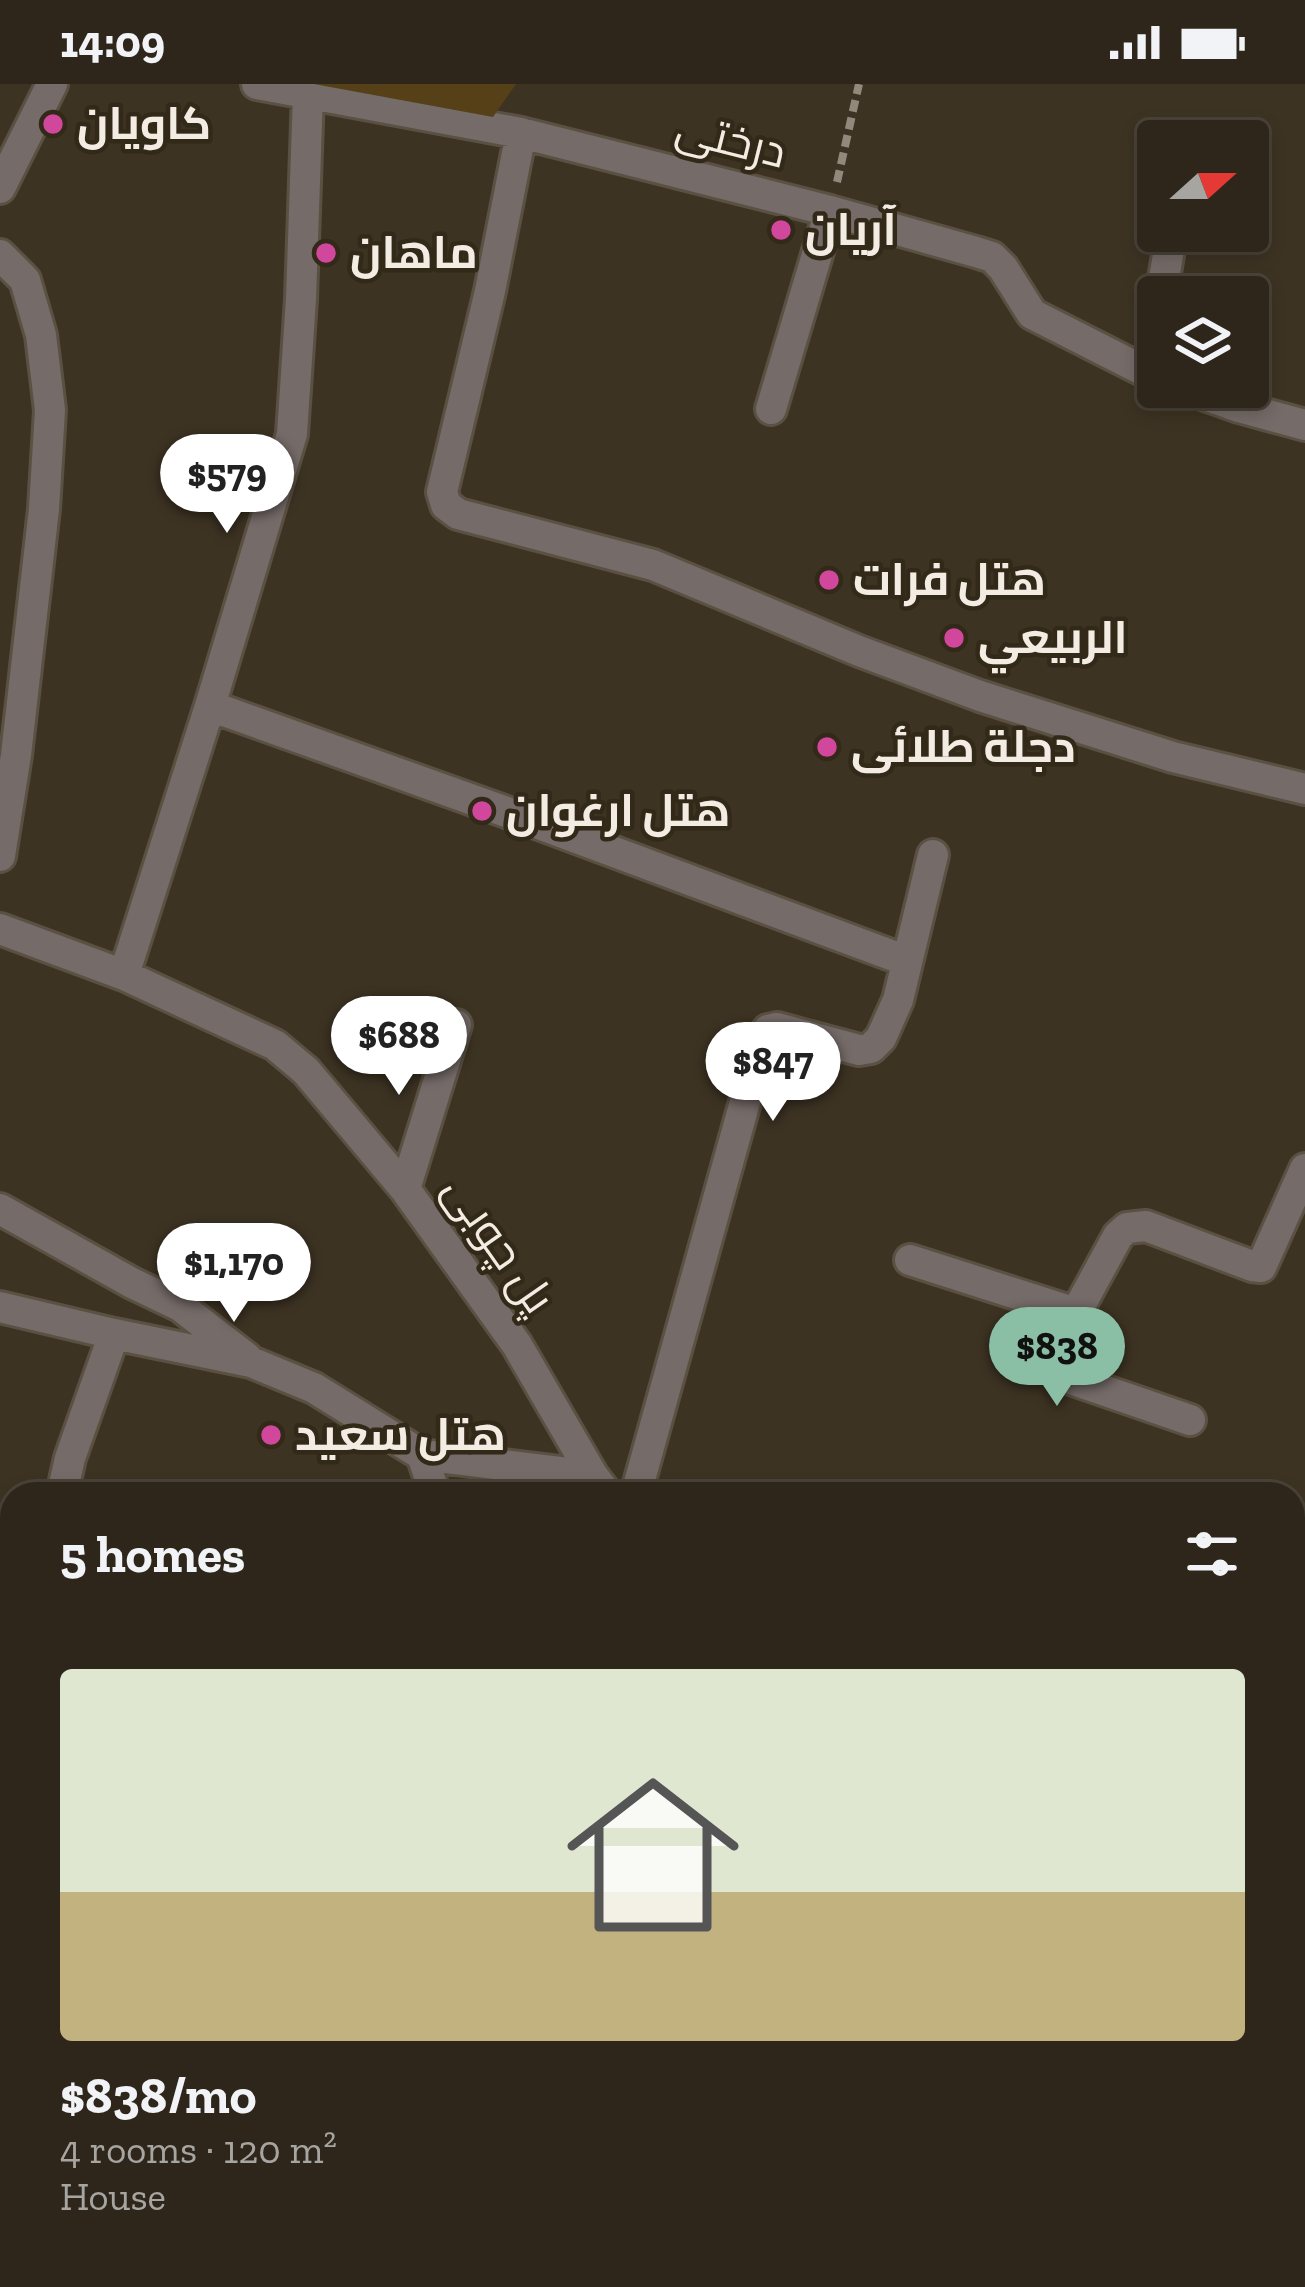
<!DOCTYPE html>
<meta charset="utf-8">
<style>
:root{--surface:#2e261a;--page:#362e23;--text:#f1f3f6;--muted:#a7a5a2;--line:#494339;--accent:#8abfa5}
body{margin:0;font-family:"Zilla Slab",Cairo,serif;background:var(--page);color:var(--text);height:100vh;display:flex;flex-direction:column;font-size:45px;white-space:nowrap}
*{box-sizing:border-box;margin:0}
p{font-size:39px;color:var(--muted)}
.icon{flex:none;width:66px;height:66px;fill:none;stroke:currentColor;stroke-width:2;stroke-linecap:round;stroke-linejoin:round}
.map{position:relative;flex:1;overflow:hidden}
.panel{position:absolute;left:0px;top:1398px;width:1305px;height:807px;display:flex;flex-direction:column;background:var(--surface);border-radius:36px 36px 0 0;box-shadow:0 6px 18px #0003,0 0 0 3px var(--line)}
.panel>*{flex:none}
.needle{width:78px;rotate:69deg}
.tools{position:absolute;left:1137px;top:36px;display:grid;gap:24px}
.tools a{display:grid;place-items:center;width:132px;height:132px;border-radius:12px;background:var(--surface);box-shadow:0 6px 18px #0003,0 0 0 3px var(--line);font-size:60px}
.price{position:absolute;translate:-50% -102px;padding:0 27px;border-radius:42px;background:#fff;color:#222;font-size:39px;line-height:78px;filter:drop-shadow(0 3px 6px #0008)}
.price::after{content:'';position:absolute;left:50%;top:72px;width:36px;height:27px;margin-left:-18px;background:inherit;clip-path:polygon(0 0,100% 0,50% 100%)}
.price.current{background:var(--accent);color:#111}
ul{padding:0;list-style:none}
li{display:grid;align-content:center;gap:24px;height:636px;padding:0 60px}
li+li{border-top:3px solid var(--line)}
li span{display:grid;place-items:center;height:372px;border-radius:12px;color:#555}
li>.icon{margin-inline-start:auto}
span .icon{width:216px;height:216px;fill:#fffc;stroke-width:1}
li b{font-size:51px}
h2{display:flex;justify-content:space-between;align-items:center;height:144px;padding:0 60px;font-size:51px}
.status{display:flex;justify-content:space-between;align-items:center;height:84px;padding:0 60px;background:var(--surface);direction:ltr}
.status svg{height:33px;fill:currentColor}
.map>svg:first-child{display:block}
</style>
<div class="status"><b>14:09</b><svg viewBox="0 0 49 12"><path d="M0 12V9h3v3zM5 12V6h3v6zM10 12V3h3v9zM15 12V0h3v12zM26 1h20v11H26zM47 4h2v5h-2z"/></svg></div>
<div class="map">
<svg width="1305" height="2203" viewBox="0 0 1305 2203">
<rect width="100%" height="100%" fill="#3d3323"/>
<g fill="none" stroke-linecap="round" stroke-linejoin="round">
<g stroke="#5a5142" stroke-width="36">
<path id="street" d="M257,0l264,49 309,78 146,41 16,5 11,11 29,46 126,64
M521,49l-31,158 -48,201 4,13 12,9 195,51 206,86 121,45 193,61 132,32
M0,104l52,-104
M0,171l25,25 16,55 9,75 -6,99 -28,246 -16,101
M1161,213l11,-66
M1151,292l7,-58
M1183,303l56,20 66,18
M771,325l59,-198
M210,622l305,109 392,146
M0,845l124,46 151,70 31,26 99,118 112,156 76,131 14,18
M124,891l86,-269 82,-272 9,-135 7,-206
M405,1105l51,-164
M0,1125l132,74 48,23 67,52
M910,1176l166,53 42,-77 9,-8 19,-2 106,40 9,1 44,-98
M0,1223l114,27 137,28 63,26 108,67 171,21
M1076,1229l-21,49 4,9 9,7 122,42
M422,1371l13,39
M62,1410l8,-36 44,-124
M636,1410l127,-457 5,-7 9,-2 82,22 12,-2 10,-10 17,-38 35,-145
M0,1614l12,3
M1293,2129l12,-13
M0,2130l12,-4
M366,2203l15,-10
M585,2203l5,-10
M1221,2203l10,-10"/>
</g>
<path stroke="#92897c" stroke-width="8" stroke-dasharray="12 6" stroke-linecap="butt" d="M837,98l22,-98
M1293,1515l12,-16
M0,1754l12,-39
M1293,1883l12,-17
M802,2203l7,-10
M1064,2203l7,-10"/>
<use href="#street" stroke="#756b68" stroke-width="30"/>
</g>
<path fill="#6a4f1d" d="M12,2167v26h245l-7,10h-240l-7,-23z"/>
<path fill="#564018" d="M314,0h202l-23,33z
M229,2193h28l-7,10h-50z"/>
<path fill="#7b5c22" stroke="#564018" stroke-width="3" d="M1305,1535v296l-12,17v-296z
M46,2193h183l-29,10h-151z
M836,2193h211l-7,10h-211z"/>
<g fill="#d1479c" stroke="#332919" stroke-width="4.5">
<circle cx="53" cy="40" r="12"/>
<circle cx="781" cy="146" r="12"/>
<circle cx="326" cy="169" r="12"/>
<circle cx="829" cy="496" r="12"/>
<circle cx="954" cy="554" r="12"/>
<circle cx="827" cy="663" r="12"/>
<circle cx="482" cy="727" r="12"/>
<circle cx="271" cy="1351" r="12"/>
</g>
<g text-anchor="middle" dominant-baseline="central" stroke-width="9" stroke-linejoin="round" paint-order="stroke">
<g font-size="45" font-weight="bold" fill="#f2ece2" stroke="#332919" text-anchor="start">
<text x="77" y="40">کاویان</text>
<text x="805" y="146">آریان</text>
<text x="350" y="169">ماهان</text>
<text x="853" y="496">هتل فرات</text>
<text x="978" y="554">الربيعي</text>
<text x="851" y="663">دجلة طلائی</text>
<text x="506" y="727">هتل ارغوان</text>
<text x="295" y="1351">هتل سعید</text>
</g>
<g font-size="45" fill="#f2ece2" stroke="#332919">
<text transform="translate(731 56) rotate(14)">درختی</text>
<text transform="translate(499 1160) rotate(55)">پل چوبی</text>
</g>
</g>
</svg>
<div class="tools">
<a><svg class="needle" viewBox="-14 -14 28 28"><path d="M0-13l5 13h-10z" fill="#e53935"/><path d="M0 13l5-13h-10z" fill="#a7a5a2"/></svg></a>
<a><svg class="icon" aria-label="layers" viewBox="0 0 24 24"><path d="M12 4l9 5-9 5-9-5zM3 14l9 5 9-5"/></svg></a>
</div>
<b class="price" style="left:227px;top:452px">$579</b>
<b class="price" style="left:399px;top:1014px">$688</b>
<b class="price" style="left:773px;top:1040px">$847</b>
<b class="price" style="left:234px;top:1241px">$1,170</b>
<b class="price current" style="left:1057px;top:1325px">$838</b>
<section class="panel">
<h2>5 homes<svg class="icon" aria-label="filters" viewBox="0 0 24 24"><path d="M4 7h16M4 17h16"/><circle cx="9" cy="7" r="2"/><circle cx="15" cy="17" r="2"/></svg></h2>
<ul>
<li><span style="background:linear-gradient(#dfe7d0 60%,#c2b280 0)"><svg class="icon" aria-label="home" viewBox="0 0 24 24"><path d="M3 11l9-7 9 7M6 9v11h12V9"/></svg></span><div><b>$838/mo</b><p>4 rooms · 120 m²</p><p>House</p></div></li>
</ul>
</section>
</div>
